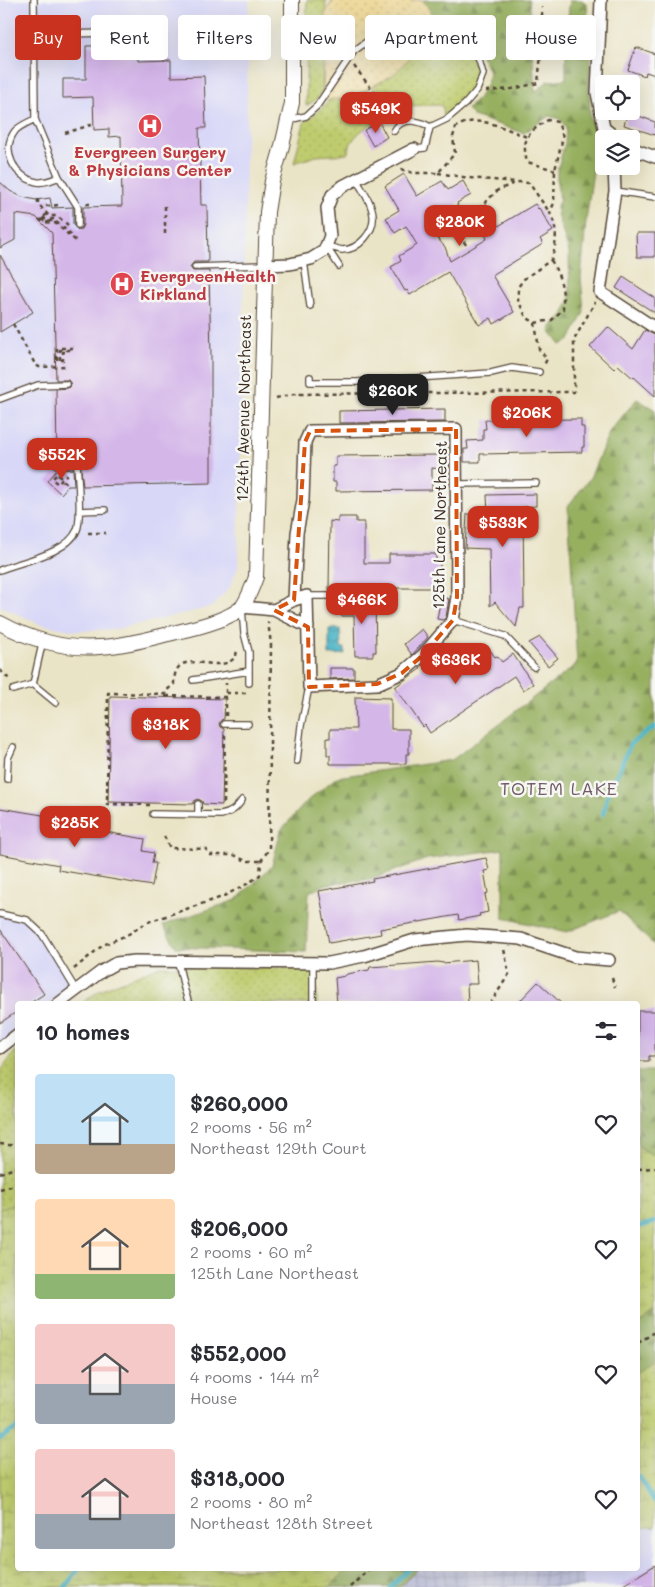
<!DOCTYPE html>
<meta charset="utf-8">
<style>
:root{--surface:#fff;--page:#f2f2f3;--text:#2b2b33;--muted:#7c7c81;--accent:#c8321e}
body{margin:0;font-family:Mali,sans-serif;background:var(--page);color:var(--text);height:100vh;display:flex;flex-direction:column;font-size:19px;white-space:nowrap}
*{box-sizing:border-box;margin:0}
p{font-size:16px;color:var(--muted)}
.icon{flex:none;width:28px;height:28px;fill:none;stroke:currentColor;stroke-width:2;stroke-linecap:round;stroke-linejoin:round}
.map{position:relative;flex:1;overflow:hidden}
.panel{position:absolute;left:15px;top:1001px;width:625px;height:570px;display:flex;flex-direction:column;background:var(--surface);border-radius:5px;box-shadow:0 5px 20px #0002}
.panel>*{flex:none}
.banner{position:absolute;left:15px;top:15px;width:625px;height:45px;display:flex;gap:10px}
.controls{position:absolute;left:595px;top:75px;display:grid;gap:10px}
.controls a{display:grid;place-items:center;width:45px;height:45px;border-radius:5px;background:var(--surface);box-shadow:0 5px 20px #0002;font-size:25px}
.price{position:absolute;translate:-50% -42px;padding:0 11px;border-radius:10px;background:var(--accent);color:#fff;font-size:16px;line-height:32px;filter:drop-shadow(0 1px 2px #0008)}
.price::after{content:'';position:absolute;left:50%;top:30px;width:15px;height:11px;margin-left:-8px;background:inherit;clip-path:polygon(0 0,100% 0,50% 100%)}
.price.on{background:#222;color:#fff}
ul{padding:0;list-style:none}
li{display:flex;align-items:center;gap:15px;height:125px;padding:0 20px}
li span{display:grid;place-items:center;flex:none;width:140px;height:100px;border-radius:5px;color:#555}
li>.icon{margin-inline-start:auto}
span .icon{width:60px;height:60px;fill:#fffc;stroke-width:1}
li b{font-size:21px}
h2{display:flex;justify-content:space-between;align-items:center;height:60px;padding:0 20px;font-size:21px}
.tag{padding:0 18px;border-radius:5px;background:var(--surface);box-shadow:0 5px 20px #0002;font-size:18px;line-height:45px}
.tag.on{background:var(--accent);color:#fff}
.map>svg:first-child{display:block}
</style>
<div class="map">
<svg width="655" height="1587" viewBox="0 0 655 1587">
<defs>
<pattern id="industrial-grid" width="8" height="8" patternUnits="userSpaceOnUse" patternTransform="scale(1.25)"><rect width="8" height="8" fill="#bfc2dd"/><path d="M0 4h8M4 0v8" fill="none" stroke="#a5a7bd"/></pattern>
<pattern id="grass-dots" width="8" height="8" patternUnits="userSpaceOnUse" patternTransform="scale(1.25)"><rect width="8" height="8" fill="#bfcc6e"/><path d="M2 2h.1M6 6h.1" fill="none" stroke="#a5af5f" stroke-width="1.8" stroke-linecap="round"/></pattern>
<pattern id="forest-firs" width="22" height="20" patternUnits="userSpaceOnUse" patternTransform="scale(1.25)"><rect width="22" height="20" fill="#97b061"/><path d="M5 1l3.5 6h-7zM16 11l3.5 6h-7z" fill="#7c8f4f"/></pattern>
<pattern id="wetland-marsh" width="20" height="14" patternUnits="userSpaceOnUse" patternTransform="scale(1.25)"><rect width="20" height="14" fill="#bfcc6e"/><path d="M1 5h8M5 5V1M11 12h8M15 12V8" fill="none" stroke="#a5af5f"/></pattern>
<pattern id="sand-dots" width="8" height="8" patternUnits="userSpaceOnUse" patternTransform="scale(1.25)"><rect width="8" height="8" fill="#eeda9e"/><path d="M2 2h.1M6 6h.1" fill="none" stroke="#cdbb88" stroke-width="1.8" stroke-linecap="round"/></pattern>
<pattern id="water-waves" width="16" height="10" patternUnits="userSpaceOnUse" patternTransform="scale(1.25)"><rect width="16" height="10" fill="#48b3c5"/><path d="M0 5q4-4 8 0t8 0" fill="none" stroke="#3d929f"/></pattern>
</defs>
<rect width="100%" height="100%" fill="#f6f6f2"/>
<filter id="ink" filterUnits="userSpaceOnUse"><feTurbulence type="fractalNoise" baseFrequency=".02" numOctaves="2"/><feDisplacementMap in="SourceGraphic" scale="10" xChannelSelector="R" yChannelSelector="G"/><feConvolveMatrix kernelMatrix="1 2 1 2 8 2 1 2 1" color-interpolation-filters="sRGB"/></filter>
<filter id="wash" filterUnits="userSpaceOnUse"><feTurbulence type="fractalNoise" baseFrequency=".0096" numOctaves="4" result="noise"/><feDisplacementMap in="SourceGraphic" scale="20" xChannelSelector="R" yChannelSelector="G"/><feGaussianBlur stdDeviation="1.12" result="paint"/><feColorMatrix in="noise" values="0 0 0 0 0 0 0 0 0 0 0 0 0 0 0 0 0 1.4 0 .05"/><feComposite in="paint" operator="in"/></filter>
<g filter="url(#wash)">
<rect width="100%" height="100%" fill="#eae4c6"/>
<path fill="#d8d7f8" d="M0,0h249l-11,568 -9,20 -17,19 -95,22 -42,2 -35,-7 -40,-18z
M0,914l27,6 15,14 34,56 -18,14h-40l-1,30 -17,14z
M655,1527v60h-71l-1,-18h55v-41z"/>
<path fill="url(#industrial-grid)" d="M418,1569h165l1,18h-185z"/>
<path fill="url(#grass-dots)" stroke="#7d7b46" d="M307,0h19l-4,90 -5,9 -11,7z
M439,35c59,21 44,51 5,84l-1,-12 -4,-2 -37,1 -4,8c-16,3 -39,14 -47,29 -1,3 -2,7 -4,11l-31,2 -22,7 10,-40 28,-24 15,1 19,-10 5,2 1,4 5,-2 -4,-5v-3l20,-11 12,-12 11,-16z
M160,966l156,3 1,35h-236l19,-14z
M17,1049l1,520h400l-19,18h-399v-515z"/>
<path fill="url(#forest-firs)" stroke="#696d40" d="M423,0h106l6,92 13,-11 18,-2v-46l4,-33h12l5,4 4,54 -2,27 1,33 8,18 -12,85 -5,56 3,35 -14,28 -9,5 -11,-14 4,-7 9,-9 7,-15 -1,-48 -11,-35 -1,-11 3,-7 -3,-15v-13l8,-28 1,-16 -6,-8 -11,-3 -25,17 -51,-17 -6,-7 12,-12 8,-14 2,-12 -12,-23 -13,-9 -23,-10z
M637,399l18,11v536l-36,-35 -52,21 -64,-14v-69l-76,10 -55,20 -45,5 -18,8 -3,60 -130,-5 -13,-22 73,-25 36,-34 9,-36 27,-30 29,-23 115,-17 125,-96 -9,-158 22,-28 20,-47z
M638,1071h17v81l-3,3 -14,-9z
M655,1312v49l-17,12v-48z
M347,1569h71l-19,18h-69z"/>
<path fill="url(#wetland-marsh)" stroke="#7d7b46" d="M638,1146l14,9 3,-3v160l-17,13z
M17,1204l1,365h329l-17,18h-330v-378z
M655,1361v166l-17,1v-155z"/>
<path fill="url(#sand-dots)" stroke="#94825e" d="M333,0h90l18,27v7l-25,13 -11,16 -12,12 -46,25 -15,-1 -4,2 -5,-3 2,-84z"/>
<path fill="url(#water-waves)" stroke="#426e72" d="M329,629h11l1,19h3l1,6 -16,1z"/>
<g fill="none" stroke-linecap="round" stroke-linejoin="round">
<path stroke="#48b3c5" stroke-width="4.5" d="M603,814l4,-17 24,-54 24,-16
M638,1227l17,-5
M0,1439l18,-12
M638,1476l17,26
M65,1587l14,-18
M391,1587l18,-18"/>
</g>
<g id="blocks">
<path fill="#d4b6e9" d="M138,45v16l33,-1v17l33,-1 2,52h-7l2,77h6l1,57h-14l-4,5 3,4h16l2,85v127l-128,3 -4,-33 -3,-2 -3,2 -1,7h-15l-1,-71 12,-1 3,-4 -3,-4h-12l-4,-147 -16,-16 -21,-3v26l-15,8v-66l10,9 12,6 14,3 14,-2 2,10 21,-1v18l5,5 3,-1 2,-4v-18l39,-1 -1,-70 -12,1v-8l-15,1 -1,-33 -30,1v-19h23v-33z
M636,47l19,7v21l-9,-3 -1,4 -17,-6z
M628,112l27,10v13l-31,-10z
M379,122l8,15 -14,9 -9,-16z
M404,174l13,22 25,-15 6,9 15,-9 8,14 -14,8 1,2 -6,4 4,7 -25,15 14,16 5,14 37,-22 -2,-5 50,-30 3,5 1,-1 14,23 -13,8 3,5 -51,31 22,37 -20,12 -3,-6 -12,7 -31,-53 -38,23 -3,-5 -2,1 -14,-24 10,-6 -2,-5 18,-11 -11,-19 -11,7 -9,-15 13,-8 -14,-24z
M636,233h19v24h-18z
M0,255l33,57 -33,20z
M623,277l32,21v15l-39,-25z
M608,327l25,22 12,-19 10,5v61l-21,-19 -1,1 -15,-13 -4,4 -24,-22z
M445,409v13l-106,1v-12z
M581,419v8h3v20h-2v5l-102,2v8h-16v-13h4l-1,-8 16,-1v-11h3l-1,-9z
M441,447l8,1v22l-17,-2v22l-96,1v-9h-3v-16h3v-10l105,-1z
M73,469l1,17h-6l-7,8 -14,-13 10,-11z
M536,494v12l-13,1 1,101h-4l-4,19 -21,-25 -5,4 -1,-57 -24,-1 2,-34 21,1 -1,-20z
M338,517h18v5h8v41h25v-9h47v8h4v26h-66v4l-33,-1v-3l-12,1 1,-68 8,1z
M441,597l8,2 -3,18 -3,3 -6,-1z
M375,600l1,52h-3v4h-18l-1,-40h-13v-15z
M422,629l6,8 -16,18 -8,-11z
M540,637l18,21 -10,8 -19,-23z
M449,647l16,20 25,-17 5,7 2,-1 5,6 11,-8 20,30 -10,6 -9,-14 -84,57 -5,-8 -2,2 -28,-40 25,-18v-1l18,-19 3,4z
M330,668h24v10l-24,1z
M110,696l115,3 -1,20 -3,1 -2,4 1,3 4,2 -2,76 -19,-1 -1,-3 -4,-2 -3,1 -2,4 -85,-2z
M355,697l36,1v31h18v25h-3v10h-76v-9h-3v-17h3v-9h26z
M0,808l73,12 -1,6 73,13 -2,12 11,2 -2,10h4l-4,23 -94,-16 1,-5 -59,-11z
M486,858l3,12 -5,1 4,22 -3,1 3,18 -9,2 1,2 -21,4 -1,-5 -78,14 1,5 -52,9 -10,-52 54,-10 -1,-2z
M0,929l44,65 -15,10h-11v7l-18,12z
M476,960l2,24h-11l1,20h-131l-2,-26 10,-2 2,-2 22,-4 1,-3 68,-5 5,1z
M538,982l24,22h-45z
M638,1011h17v45h-6v5h-11z
M655,1565v22h-35z"/>
</g>
</g>
<g filter="url(#ink)">
<use href="#blocks" fill-opacity="0" stroke="#554637" stroke-width="1"/>
<g fill="none" stroke-linecap="round" stroke-linejoin="round">
<g stroke="#554637" stroke-width="8">
<path id="service" d="M34,0l1,119 24,58c-7,3 -14,6 -22,5 -22,-4 -37,-31 -22,-51 4,-5 14,-9 20,-12
M34,35l70,-2
M288,120l18,-4 11,-10 37,-55 23,-17 64,-3 29,14 9,15 4,14 -6,16 -12,14 -18,15 -17,8 -5,21 -11,1
M394,131c7,-14 24,-11 36,-4
M59,177l19,30v18
M615,191l40,6
M326,246c5,1 11,3 16,4 17,0 33,-19 31,-35 -1,-13 -11,-25 -17,-36
M326,246l13,20
M304,261l6,45
M195,267l69,-2
M310,377v5h47l134,-9 21,-5 27,4
M0,399l38,-14 28,-1
M76,456l1,8
M456,484l80,-1
M79,511l26,-1
M0,570c22,-9 67,-16 77,-40 5,-12 1,-51 0,-66l-20,1
M307,596h66
M242,609l2,24 5,19v31
M453,620l52,16 29,31
M43,640l-10,44 23,19
M193,680l56,-9
M13,690l20,-6
M224,724h24
M297,761l4,-35 8,-39
M7,779l1,-21 5,-11
M153,814l68,1c10,-2 15,-6 21,-15
M198,815v-11
M0,914l27,6 15,14 34,56
M178,962l6,26 5,16
M313,962v42"/>
</g>
<g stroke="#554637" stroke-width="14">
<path id="minor" d="M601,0l-4,93 7,35 14,11
M631,148l24,9
M614,166l1,25 -15,101 55,36
M264,265l26,-1 21,-5 13,-8 6,-15 -3,-28 5,-13 11,-9 71,-37
M242,607l32,3 20,-10 13,-4 2,91 68,-3 25,-11 21,-18 30,-35 4,-23 -1,-168 -146,2 -5,11 -2,58 -6,33 -3,67
M274,610l34,17
M58,1004l44,-33 14,-8 19,-2 194,2 35,-7 51,-16 52,-5 54,4 54,18 34,3
M0,1048l18,-14"/>
</g>
<g stroke="#554637" stroke-width="16">
<path id="tertiary" d="M0,623c29,16 65,27 99,24 26,-1 52,-9 78,-15 18,-4 51,-12 64,-24 6,-6 12,-23 15,-31l11,-365 5,-31 9,-31 11,-47v-103"/>
</g>
<path stroke="#554637" stroke-width="2.5" stroke-dasharray="4 4" stroke-linecap="butt" d="M354,66l23,30 12,24
M486,91l26,-2 26,-6 4,-39v-37
M65,133l29,-9
M401,169l12,4h25l17,-20 -2,-16 3,-10c22,-14 49,2 71,10
M438,173l31,5 47,4
M38,199v5l11,12h8l11,9
M86,204h8
M46,206l13,-1
M165,206v28
M47,214l-7,6 2,2 13,1 21,18
M43,217l2,2h10l2,2
M42,218l2,3h11l17,14
M466,245l-9,-16 41,-39 19,-8 12,1 21,30
M551,260c10,18 13,29 12,49l-11,11 -17,3 -9,-6 -8,-17v-13l6,-8 27,-19c6,-16 7,-31 -1,-47l4,-10 1,-33 8,-33 -5,-15 -10,-2c-20,12 -27,19 -21,42l28,8
M535,323l4,26 8,10 -3,6
M13,324l22,40 4,3 26,-1
M65,352h-2v8h-6v-12h20
M60,360v-10h11
M276,398l18,-4 280,-2v-52l21,-38
M46,447l22,-2
M56,475l-4,4 6,5 9,-10
M58,475l10,10
M88,533h18
M0,670l11,11
M226,693h21
M166,696l60,1v-14
M165,697l1,-6 8,-7c0,-43 46,-5 62,-28l1,-7
M226,716v-19
M224,803l1,-69
M150,805l-43,-1 1,-111 58,1
M164,836l6,12 36,1 4,6h24l12,6h15
M74,969l29,-24 24,-10 21,-13 74,-25 25,-13 13,-9 1,-14 8,-12 2,-205 -3,-22
M612,978l3,9
M490,1004l19,-30 -5,-25
M0,1144l18,2
M638,1169l17,-1
M0,1173l18,-6
M0,1189l18,-5
M638,1343l17,-11
M350,1587l19,-18"/>
<use href="#service" stroke="#fff" stroke-width="5.5"/>
<use href="#minor" stroke="#fff" stroke-width="11"/>
<use href="#tertiary" stroke="#fff" stroke-width="14"/>
</g>
</g>
<path fill="none" stroke="#d7540e" stroke-width="4" stroke-dasharray="10 6" stroke-linejoin="round" d="M456,429l1,168 -4,23 -30,35 -21,18 -25,11 -68,3 -1,-60 -34,-17 20,-10 11,-158 5,-11z"/>
<defs>
<g id="hospital-disc" transform="scale(1.25)"><circle r="9.5" fill="#e0444e" stroke="#f6f6f2"/><path d="M-5-5h3v3.5h4V-5h3V5h-3V1.5h-4V5h-3Z" fill="#fff"/></g>
</defs>
<g fill-rule="evenodd">
<use href="#hospital-disc" x="150" y="126"/>
<use href="#hospital-disc" x="122" y="284"/>
</g>
<g text-anchor="middle" dominant-baseline="central" stroke-width="5" stroke-linejoin="round" paint-order="stroke">
<g font-size="16" font-weight="bold" fill="#be3a42" stroke="#f6f6f2">
<text x="150" y="151">Evergreen Surgery<tspan x="150" dy="18">&amp; Physicians Center</tspan></text>
<text x="140" y="275" text-anchor="start">EvergreenHealth<tspan x="140" dy="18">Kirkland</tspan></text>
</g>
<g font-size="16" fill="#3b2a1e" stroke="#f6f6f2">
<text transform="translate(243 408) rotate(-89)">124th Avenue Northeast</text>
<text transform="translate(439 525) rotate(-89)">125th Lane Northeast</text>
</g>
<g font-size="18" letter-spacing="1" fill="#715b65" stroke="#f6f6f2">
<text x="559" y="788">TOTEM LAKE</text>
</g>
</g>
</svg>
<div class="controls">
<a><svg class="icon" aria-label="locate" viewBox="0 0 24 24"><circle cx="12" cy="12" r="6"/><path d="M12 2v4M12 18v4M2 12h4M18 12h4"/></svg></a>
<a><svg class="icon" aria-label="layers" viewBox="0 0 24 24"><path d="M12 4l9 5-9 5-9-5zM3 14l9 5 9-5"/></svg></a>
</div>
<b class="price" style="left:376px;top:134px">$549K</b>
<b class="price" style="left:460px;top:247px">$280K</b>
<b class="price on" style="left:393px;top:416px">$260K</b>
<b class="price" style="left:527px;top:438px">$206K</b>
<b class="price" style="left:62px;top:480px">$552K</b>
<b class="price" style="left:503px;top:548px">$533K</b>
<b class="price" style="left:362px;top:625px">$466K</b>
<b class="price" style="left:456px;top:685px">$636K</b>
<b class="price" style="left:166px;top:750px">$318K</b>
<b class="price" style="left:75px;top:848px">$285K</b>
<div class="banner">
<a class="tag on">Buy</a>
<a class="tag">Rent</a>
<a class="tag">Filters</a>
<a class="tag">New</a>
<a class="tag">Apartment</a>
<a class="tag">House</a>
</div>
<section class="panel">
<h2>10 homes<svg class="icon" aria-label="filters" viewBox="0 0 24 24"><path d="M4 7h16M4 17h16"/><circle cx="9" cy="7" r="2"/><circle cx="15" cy="17" r="2"/></svg></h2>
<ul>
<li><span style="background:linear-gradient(#bfe0f5 70%,#b9a48a 0)"><svg class="icon" aria-label="home" viewBox="0 0 24 24"><path d="M3 11l9-7 9 7M6 9v11h12V9"/></svg></span><div><b>$260,000</b><p>2 rooms · 56 m²</p><p>Northeast 129th Court</p></div><svg class="icon" aria-label="heart" viewBox="0 0 24 24"><path d="M12 20l-8-8c-3-5 5-10 8-4 3-6 11-1 8 4z"/></svg></li>
<li><span style="background:linear-gradient(#ffd9b3 75%,#8fb573 0)"><svg class="icon" aria-label="home" viewBox="0 0 24 24"><path d="M3 11l9-7 9 7M6 9v11h12V9"/></svg></span><div><b>$206,000</b><p>2 rooms · 60 m²</p><p>125th Lane Northeast</p></div><svg class="icon" aria-label="heart" viewBox="0 0 24 24"><path d="M12 20l-8-8c-3-5 5-10 8-4 3-6 11-1 8 4z"/></svg></li>
<li><span style="background:linear-gradient(#f6c9c9 60%,#9aa5b1 0)"><svg class="icon" aria-label="home" viewBox="0 0 24 24"><path d="M3 11l9-7 9 7M6 9v11h12V9"/></svg></span><div><b>$552,000</b><p>4 rooms · 144 m²</p><p>House</p></div><svg class="icon" aria-label="heart" viewBox="0 0 24 24"><path d="M12 20l-8-8c-3-5 5-10 8-4 3-6 11-1 8 4z"/></svg></li>
<li><span style="background:linear-gradient(#f6c9c9 65%,#9aa5b1 0)"><svg class="icon" aria-label="home" viewBox="0 0 24 24"><path d="M3 11l9-7 9 7M6 9v11h12V9"/></svg></span><div><b>$318,000</b><p>2 rooms · 80 m²</p><p>Northeast 128th Street</p></div><svg class="icon" aria-label="heart" viewBox="0 0 24 24"><path d="M12 20l-8-8c-3-5 5-10 8-4 3-6 11-1 8 4z"/></svg></li>
</ul>
</section>
</div>
